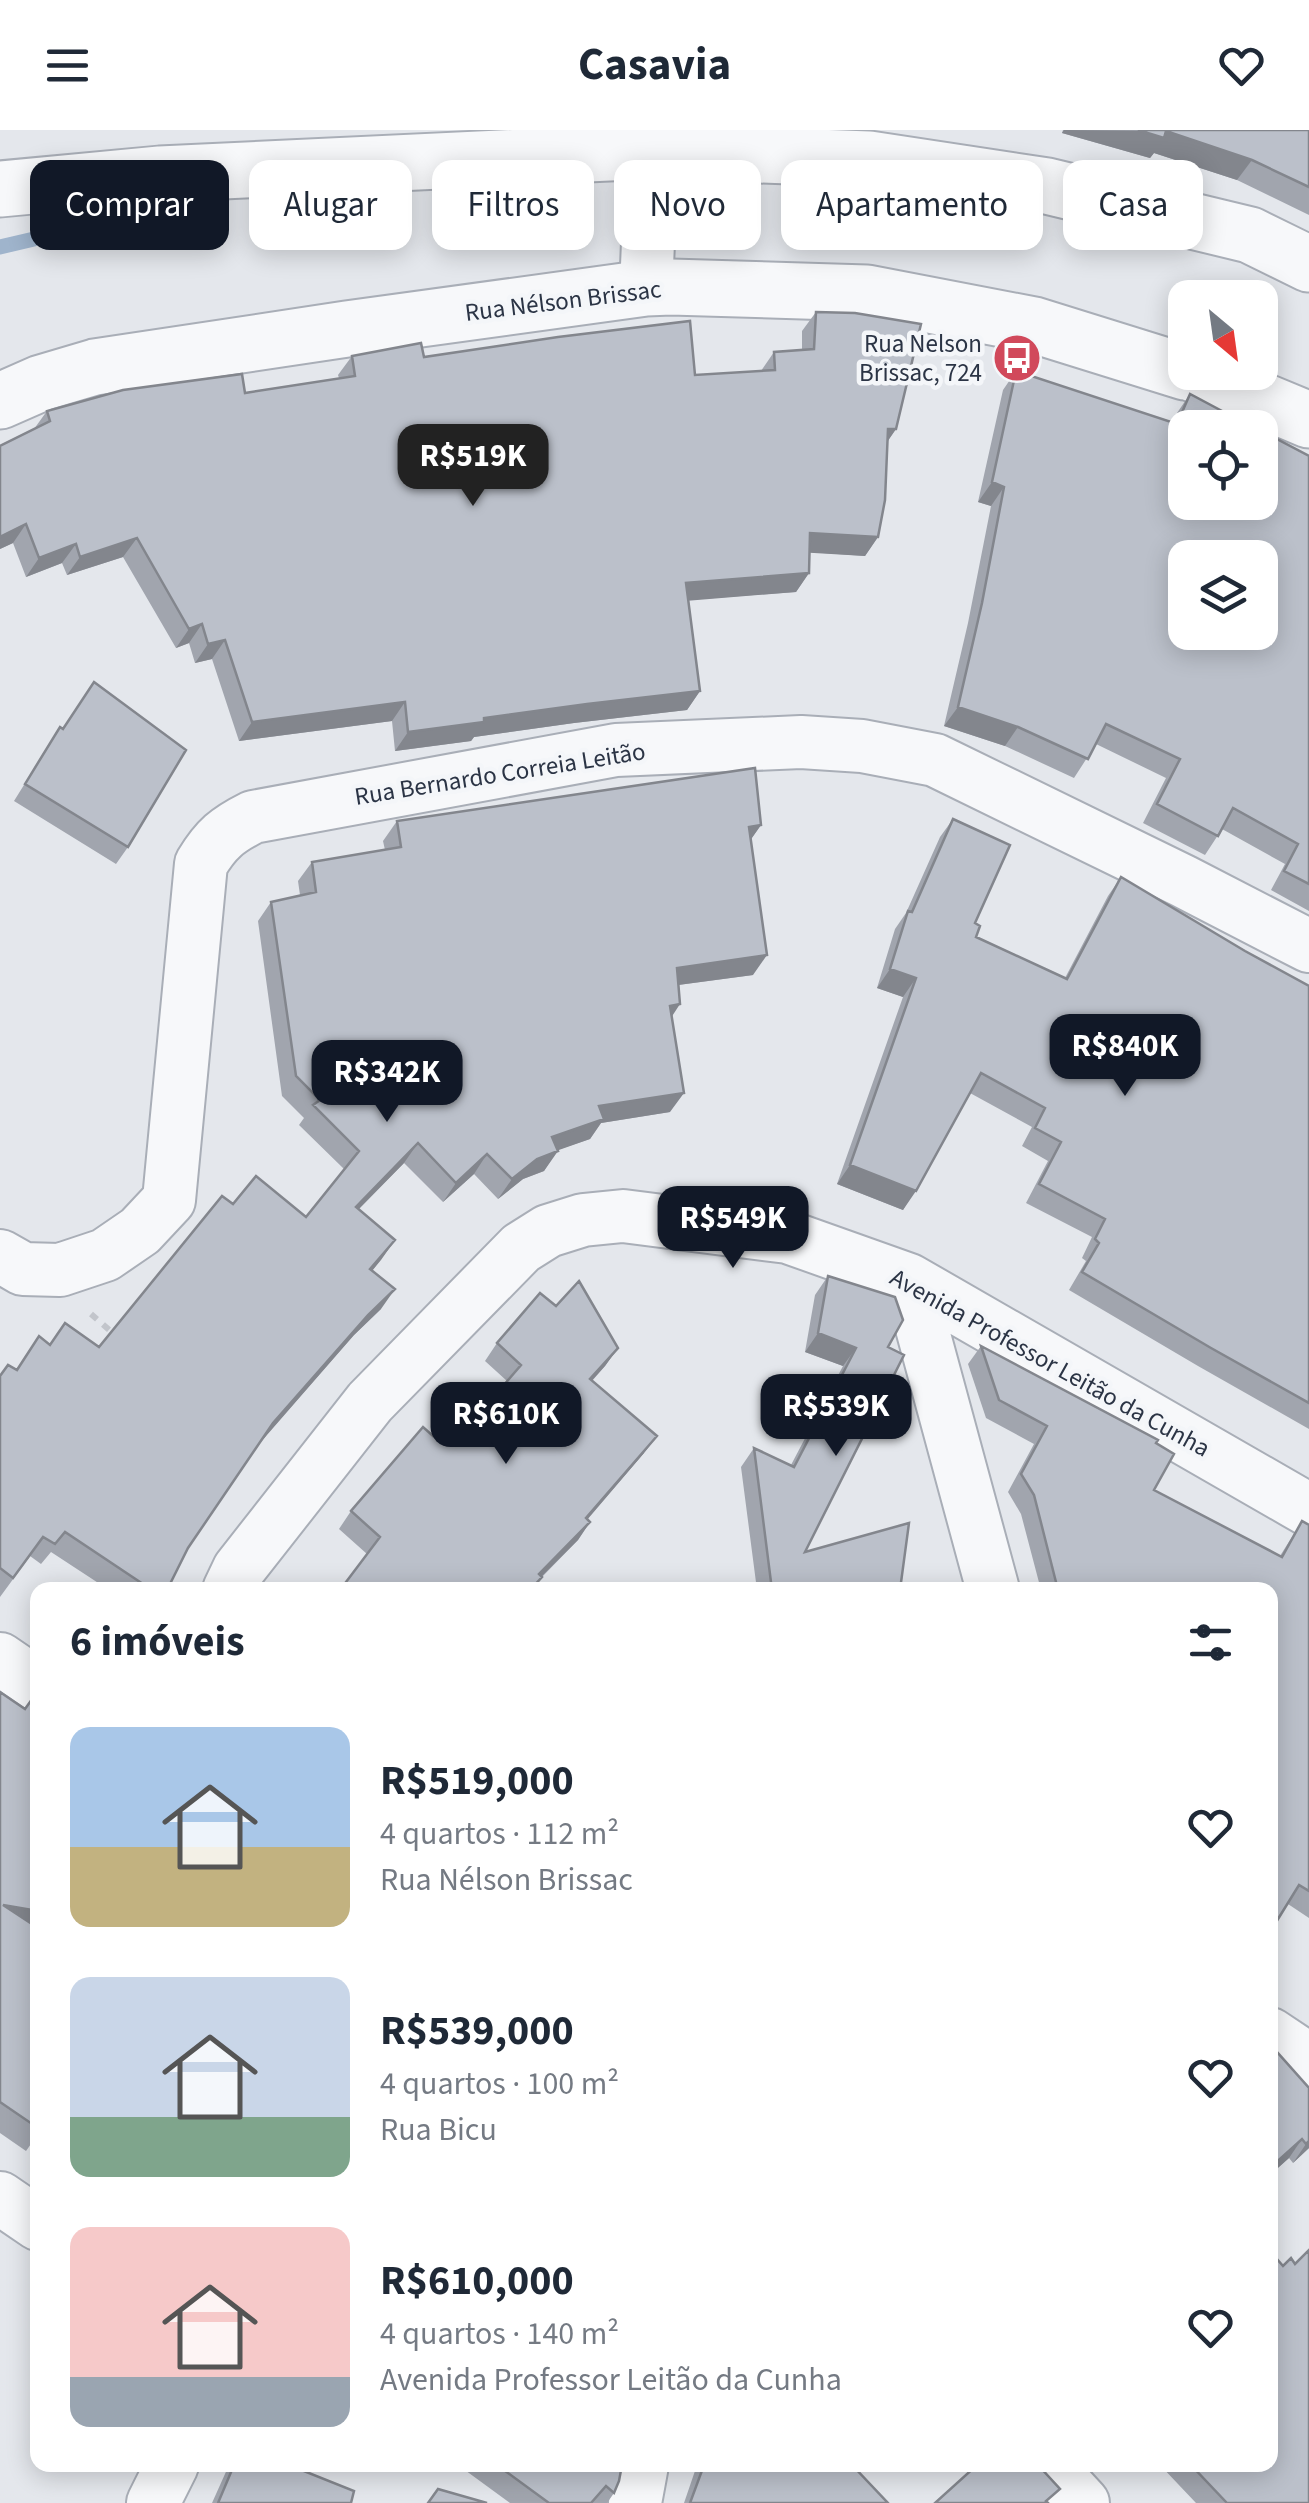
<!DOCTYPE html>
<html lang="pt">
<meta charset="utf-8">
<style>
:root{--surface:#fff;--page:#f2f2f3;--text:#1f2937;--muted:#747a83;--accent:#111827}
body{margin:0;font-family:"Source Sans 3",sans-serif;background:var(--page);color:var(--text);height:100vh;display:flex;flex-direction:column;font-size:38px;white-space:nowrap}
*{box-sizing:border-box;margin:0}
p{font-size:32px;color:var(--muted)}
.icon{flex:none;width:55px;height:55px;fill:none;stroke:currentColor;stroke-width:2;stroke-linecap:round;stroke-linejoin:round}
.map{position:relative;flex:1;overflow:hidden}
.side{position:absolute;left:30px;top:1452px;width:1248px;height:890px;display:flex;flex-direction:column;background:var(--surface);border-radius:20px;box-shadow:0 5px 25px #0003}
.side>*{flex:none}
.top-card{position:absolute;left:30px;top:30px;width:1250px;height:90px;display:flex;gap:20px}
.needle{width:65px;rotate:151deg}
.fabs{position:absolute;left:1168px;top:150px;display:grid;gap:20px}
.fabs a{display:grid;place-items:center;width:110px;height:110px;border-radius:20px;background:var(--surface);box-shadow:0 5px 25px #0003;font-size:50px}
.price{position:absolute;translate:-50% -85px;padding:0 22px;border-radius:20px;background:var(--accent);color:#fff;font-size:32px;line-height:65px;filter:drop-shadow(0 2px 5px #0008)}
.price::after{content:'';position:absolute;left:50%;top:60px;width:30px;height:22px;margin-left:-15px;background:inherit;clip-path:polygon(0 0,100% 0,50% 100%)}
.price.active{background:#222;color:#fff}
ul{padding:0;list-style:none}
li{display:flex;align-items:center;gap:30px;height:250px;padding:0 40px}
li span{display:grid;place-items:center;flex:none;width:280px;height:200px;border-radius:20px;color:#555}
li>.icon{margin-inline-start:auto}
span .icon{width:120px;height:120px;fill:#fffc;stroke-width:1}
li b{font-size:42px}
h2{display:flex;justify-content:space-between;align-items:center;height:120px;padding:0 40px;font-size:42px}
.chip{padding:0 35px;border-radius:20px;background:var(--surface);box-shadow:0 5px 25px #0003;font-size:35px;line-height:90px}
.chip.active{background:var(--accent);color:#fff}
header{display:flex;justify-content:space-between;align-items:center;height:130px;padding:0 40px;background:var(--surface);font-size:45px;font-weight:700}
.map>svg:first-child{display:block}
</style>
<header><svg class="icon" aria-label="menu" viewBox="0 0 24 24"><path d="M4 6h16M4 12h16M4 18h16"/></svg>Casavia<svg class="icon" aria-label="heart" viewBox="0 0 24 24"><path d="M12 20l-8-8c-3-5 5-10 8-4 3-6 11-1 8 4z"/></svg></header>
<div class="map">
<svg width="1309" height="2373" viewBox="0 0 1309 2373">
<rect width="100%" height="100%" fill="#e4e7ec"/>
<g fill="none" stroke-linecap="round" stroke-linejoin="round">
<path stroke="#9fb4cc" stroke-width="15" d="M0,117l34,-8"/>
<g stroke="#a9aeb7" stroke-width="56">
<path id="minor" d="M646,158l7,-158
M0,1126l23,13 37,1 45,-15 35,-24 29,-31 32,-336c15,-25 26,-34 52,-47l363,-67 185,-8 61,4 73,14 248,121 126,65
M909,1150l84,310
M229,1460l10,-21 131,-167 151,-154 27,-17 35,-11 40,-4 165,21 121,43 400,230
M0,1529l38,26
M1270,1904l39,26
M0,2068l38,26
M1048,2335l35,38
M153,2373l19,-38
M635,2373l7,-38"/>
</g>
<g stroke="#a9aeb7" stroke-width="59">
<path id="tertiary" d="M0,59l160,-15 492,-23 217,8 178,27 203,49 59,29
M1187,242l28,9 94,39
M0,271l41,-18 54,-16 252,-38 299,-41 25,-1 196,6 167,32 151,47"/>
</g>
<path stroke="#c2c5cb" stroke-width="6" stroke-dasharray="8 8" stroke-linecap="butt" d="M91,1184l25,22"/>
<use href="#minor" stroke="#f7f8fa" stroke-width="52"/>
<use href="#tertiary" stroke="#f7f8fa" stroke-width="55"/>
</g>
<path fill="#a1a5ae" d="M1063,0h246v85l-72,-35 -83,-27 -4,5 -88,-25z
M816,182l80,117 -9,13 -9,95 -13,19 -56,-4v21l-13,19 -108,8 12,91 -13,19 -113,13 -100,14 -3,4 -76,10 -3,-30 -153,20 -27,-82 -17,4 -6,-20 -13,5 -53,-91 -56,18 -5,-12 -36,14 -13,-34 -13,6v-103l34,-17 13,-18 198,-18 94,-15 -1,-3 14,-19 72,1 271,18 66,-4 13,-19 28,-2v-19z
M1016,241l157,51 4,-9 13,-19 119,62v455l-38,-21 14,-26 -63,-35 -17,26 -62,-32 23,-45 -70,-34 -22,34 -69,-32 -61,-20 24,-103 23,-117 -13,-4 25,-112z
M60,597l68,120 -12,17 -102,-63z
M953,689l22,104 1,14 89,41 43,-82 13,-19 124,74 64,35v443l-111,-63 -129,-76 17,-29 -4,-3 10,-21 -66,-34 22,-42 -26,-15 10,-19 -62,-34 -67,117 -66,-26 66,-187 -26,-9 18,-59 11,-16 34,-76z
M397,691l364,4 -10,14 2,136 -75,10 -6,31 -2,96 -69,11 -11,16 -33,11 -13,21 -21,8 -25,20 -24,-25 -31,28 -39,-39 -45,46 36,31 -23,31 9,38 -27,26 -93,106 -73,107 -21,42h-58l-58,-38 -10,12 -11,-8 -30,41v-221l16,-6 23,-34 11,9 49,2 134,-143 73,13 38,-48 -45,-44 5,-7 -22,-22 -24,-175 13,-19 29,-7 -2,-14 14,-19 73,-12 -2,-9z
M828,1146l60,71 -83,205 95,38h-143l-16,-123 13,-19 37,17 52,-99 -38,-14 10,-57z
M556,1176l62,42 -13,18 -13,15 52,72 -57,67 3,2 -12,18 -36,37 -10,13h-192l27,-36 -28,-25 12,-18 82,-75 40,-15 34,-40 -22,-20 12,-18z
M981,1216l175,97 -2,47 126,66 22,-35 7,4v393l-21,-14 -18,-314h-229l-20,-76 -13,-22 26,-48 -48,-26 -18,-54z
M0,1562l25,17 13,-13v438l-12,17 -26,-18z
M1270,1914l39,104 -16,15 -4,-5 -19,17z
M1295,2134l14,239h-113l-36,-38h110l13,-199z
M229,2335h60l62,38h-139z
M458,2335h164l-8,28 -7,10h-97z
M697,2335h155l36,38h-204z"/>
<path fill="#83868d" d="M1064,0l102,1 86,29 -15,20 -83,-27 -4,5 -88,-25z
M888,299h8l-13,19z
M992,352l12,5 -13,19 -13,-4z
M26,394l-13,19 -13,6v-12z
M810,403l68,4 -13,19 -68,-4z
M137,408l-14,19 -56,18 13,-18z
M76,414l-14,19 -36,14 13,-19z
M809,443l-13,19 -123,10 13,-19z
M202,494l-13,19 -13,5 13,-19z
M225,510l-13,19 -17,4 13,-19z
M700,561l-13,19 -113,13 -100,14 -3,4 -76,10 13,-19 76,-14 103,-14z
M405,572l-13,19 -153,20 13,-19z
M958,577l60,20 -13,19 -61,-20z
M761,695l-14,20 2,-18z
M767,825l-14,20 -90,12 14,-19z
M890,839l26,9 -13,19 -26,-9z
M680,874l-13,20 3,-18z
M684,963l-14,19 -69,11 -11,16 -51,18 13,-20 47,-31z
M418,1013l-14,20 -62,63 14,-19z
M558,1021l-14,20 -21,8 -25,20 14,-20 25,-20z
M487,1024l-13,20 -31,28 13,-19z
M850,1035l66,26 -13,19 -66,-26z
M395,1110l-14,20 -24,29 13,-20z
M395,1159l-14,20 -27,26 -94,108 13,-20 95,-108z
M818,1203l38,15 -13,18 -38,-14z
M618,1218l-13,18 -28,31 13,-18z
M657,1306l-13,17 -71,83 13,-18z
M590,1392l-12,18 -50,50 11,-16z
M3,1775l35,6v23z
M1302,2009l-13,19 -19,17v-7z
M1309,2011v7l-16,15 13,-19z
M1124,2335h17l-3,4h-16z"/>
<path fill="#bbc0ca" stroke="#83868d" stroke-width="2.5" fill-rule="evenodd" d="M1138,0h171v57l-57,-27 -86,-29 -2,7z
M816,182l39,1 66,11 -25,105h-8l-3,71 -7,37 -68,-4 -1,40 -123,10 14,108 -113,13 -103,14v4l-76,10 -3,-30 -153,20 -27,-82 -17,4 -6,-20 -13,5 -52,-91 -57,19 -4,-13 -37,14 -13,-34 -26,13v-91l50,-25 -3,-10 76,-21 119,-16 3,19 110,-17 -3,-20 69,-13 3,14 134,-20 132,-16 5,54 80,-5 -1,-18 40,-3z
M1016,241l161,53 13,-30 64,34h-69v74h75v-72l49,26v428l-25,-13 14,-27 -65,-36 -15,28 -61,-32 23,-45 -74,-35 -18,35 -70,-32 -60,-20 24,-104 22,-116 -12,-5zM1185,428h75v74h-75z
M94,552l92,68 -58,97 -103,-63 35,-57 3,2z
M755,638l6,57 -12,2 18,128 -90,13 3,36 -10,2 14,87 -85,13 5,13 -52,18 6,14 -21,8 -25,20 -25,-25 -31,29 -38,-40 -62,64 39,33 -25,29 25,20 -27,26 -95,108 -85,125 -21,42h-15l-87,-58 -10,12 -12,-7 -30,41 -13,-10v-192l8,-11 9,5 22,-34 11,9 15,-22 34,24 123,-151 11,8 23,-28 50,41 53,-66 -46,-46 7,-5 -24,-24 -25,-174 45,-10 -4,-30 89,-15 -4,-26z
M953,689l57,26 -35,78 5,3 -4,11 91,42 54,-102 124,74 64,35v417l-98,-55 -129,-76 17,-29 -4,-4 10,-20 -66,-35 22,-42 -26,-14 10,-20 -64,-35 -65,118 -66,-26 66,-187 -26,-9 18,-58 4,1z
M828,1146l67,21 8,23 -15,27 16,8 -99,197 104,-29 -9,67h-128l-18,-142 40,19 62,-119 -38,-15z
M579,1151l39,67 -28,31 67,57 -71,82 4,4 -51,52 3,3 -12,13h-190l40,-53 -29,-26 72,-84 10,9 25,-27 15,12 48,-56 -24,-22 43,-50 16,13z
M981,1216l177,94 -2,3 18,11 -20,36 128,67 20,-36 7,4v366l-10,-6 -29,47v-342h-212l-24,-95 -13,-21 26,-48 -48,-26z
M0,1562l25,17 10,-14 3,1v215l-35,-6 35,23v200l-38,-26z
M1270,1914l39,44v53l-3,3 -4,-5 -32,29z
M1309,2120v253h-82l-36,-38h79v-214l13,15 8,-8 4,6z
M234,2335h55l65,26 -3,12h-133z
M497,2335h125l-3,16 -5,12 -8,-7 -15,17h-42z
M704,2335h148l36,38h-198z
M977,2335h61l22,24 -14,12 2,2h-113z
M438,2359l49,14h-59z"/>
<defs>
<g id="bus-disc" transform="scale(2.5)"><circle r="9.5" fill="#d1495b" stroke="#f4f6f9"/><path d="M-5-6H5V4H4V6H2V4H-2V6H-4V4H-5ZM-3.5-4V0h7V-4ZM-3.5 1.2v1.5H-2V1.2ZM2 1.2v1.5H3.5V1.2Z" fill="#fff"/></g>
</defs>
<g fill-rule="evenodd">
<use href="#bus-disc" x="1017" y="228"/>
</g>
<g text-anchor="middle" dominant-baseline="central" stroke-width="9" stroke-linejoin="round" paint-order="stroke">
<g font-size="25" fill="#2b3445" stroke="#f4f6f9">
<text transform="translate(563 171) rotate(-7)">Rua Nélson Brissac</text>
<text transform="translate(500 644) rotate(-9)">Rua Bernardo Correia Leitão</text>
<text transform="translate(1050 1233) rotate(29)">Avenida Professor Leitão da Cunha</text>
</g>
<g font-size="25" fill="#2b3445" stroke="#f4f6f9" text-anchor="end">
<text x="982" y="214">Rua Nelson<tspan x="982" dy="29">Brissac, 724</tspan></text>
</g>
</g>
</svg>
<div class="fabs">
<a><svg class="needle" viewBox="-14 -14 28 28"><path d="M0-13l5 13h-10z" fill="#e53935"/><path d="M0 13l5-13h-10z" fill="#747a83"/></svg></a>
<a><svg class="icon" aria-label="locate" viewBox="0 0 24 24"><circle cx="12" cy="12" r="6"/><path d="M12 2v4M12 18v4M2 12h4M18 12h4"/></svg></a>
<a><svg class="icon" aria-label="layers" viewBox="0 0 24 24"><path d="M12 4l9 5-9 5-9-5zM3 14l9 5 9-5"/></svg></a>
</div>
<b class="price active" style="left:473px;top:379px">R$519K</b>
<b class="price" style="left:1125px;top:969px">R$840K</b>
<b class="price" style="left:387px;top:995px">R$342K</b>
<b class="price" style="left:733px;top:1141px">R$549K</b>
<b class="price" style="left:836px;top:1329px">R$539K</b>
<b class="price" style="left:506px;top:1337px">R$610K</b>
<div class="top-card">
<a class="chip active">Comprar</a>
<a class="chip">Alugar</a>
<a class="chip">Filtros</a>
<a class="chip">Novo</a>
<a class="chip">Apartamento</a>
<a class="chip">Casa</a>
</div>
<section class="side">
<h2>6 imóveis<svg class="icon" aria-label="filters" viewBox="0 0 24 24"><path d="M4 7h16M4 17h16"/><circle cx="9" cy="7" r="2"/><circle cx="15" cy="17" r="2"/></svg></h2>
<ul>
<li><span style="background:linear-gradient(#a9c7e8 60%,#c2b280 0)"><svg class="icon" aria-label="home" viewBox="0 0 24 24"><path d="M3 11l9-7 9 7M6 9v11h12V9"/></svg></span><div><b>R$519,000</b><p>4 quartos · 112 m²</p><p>Rua Nélson Brissac</p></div><svg class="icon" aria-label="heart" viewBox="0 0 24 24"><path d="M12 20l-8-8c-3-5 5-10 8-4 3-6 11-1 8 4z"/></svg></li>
<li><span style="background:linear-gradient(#c9d6e8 70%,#7fa58c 0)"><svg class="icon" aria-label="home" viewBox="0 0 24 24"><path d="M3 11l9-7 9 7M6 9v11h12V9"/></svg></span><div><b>R$539,000</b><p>4 quartos · 100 m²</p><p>Rua Bicu</p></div><svg class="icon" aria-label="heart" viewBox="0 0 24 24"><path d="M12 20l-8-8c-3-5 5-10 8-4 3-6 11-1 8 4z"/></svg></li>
<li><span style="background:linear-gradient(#f6c9c9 75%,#9aa5b1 0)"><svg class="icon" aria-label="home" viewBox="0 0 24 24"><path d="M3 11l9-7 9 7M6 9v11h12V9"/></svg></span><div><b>R$610,000</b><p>4 quartos · 140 m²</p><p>Avenida Professor Leitão da Cunha</p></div><svg class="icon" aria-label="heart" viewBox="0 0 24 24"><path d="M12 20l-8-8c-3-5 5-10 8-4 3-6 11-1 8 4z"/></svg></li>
</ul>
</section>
</div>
